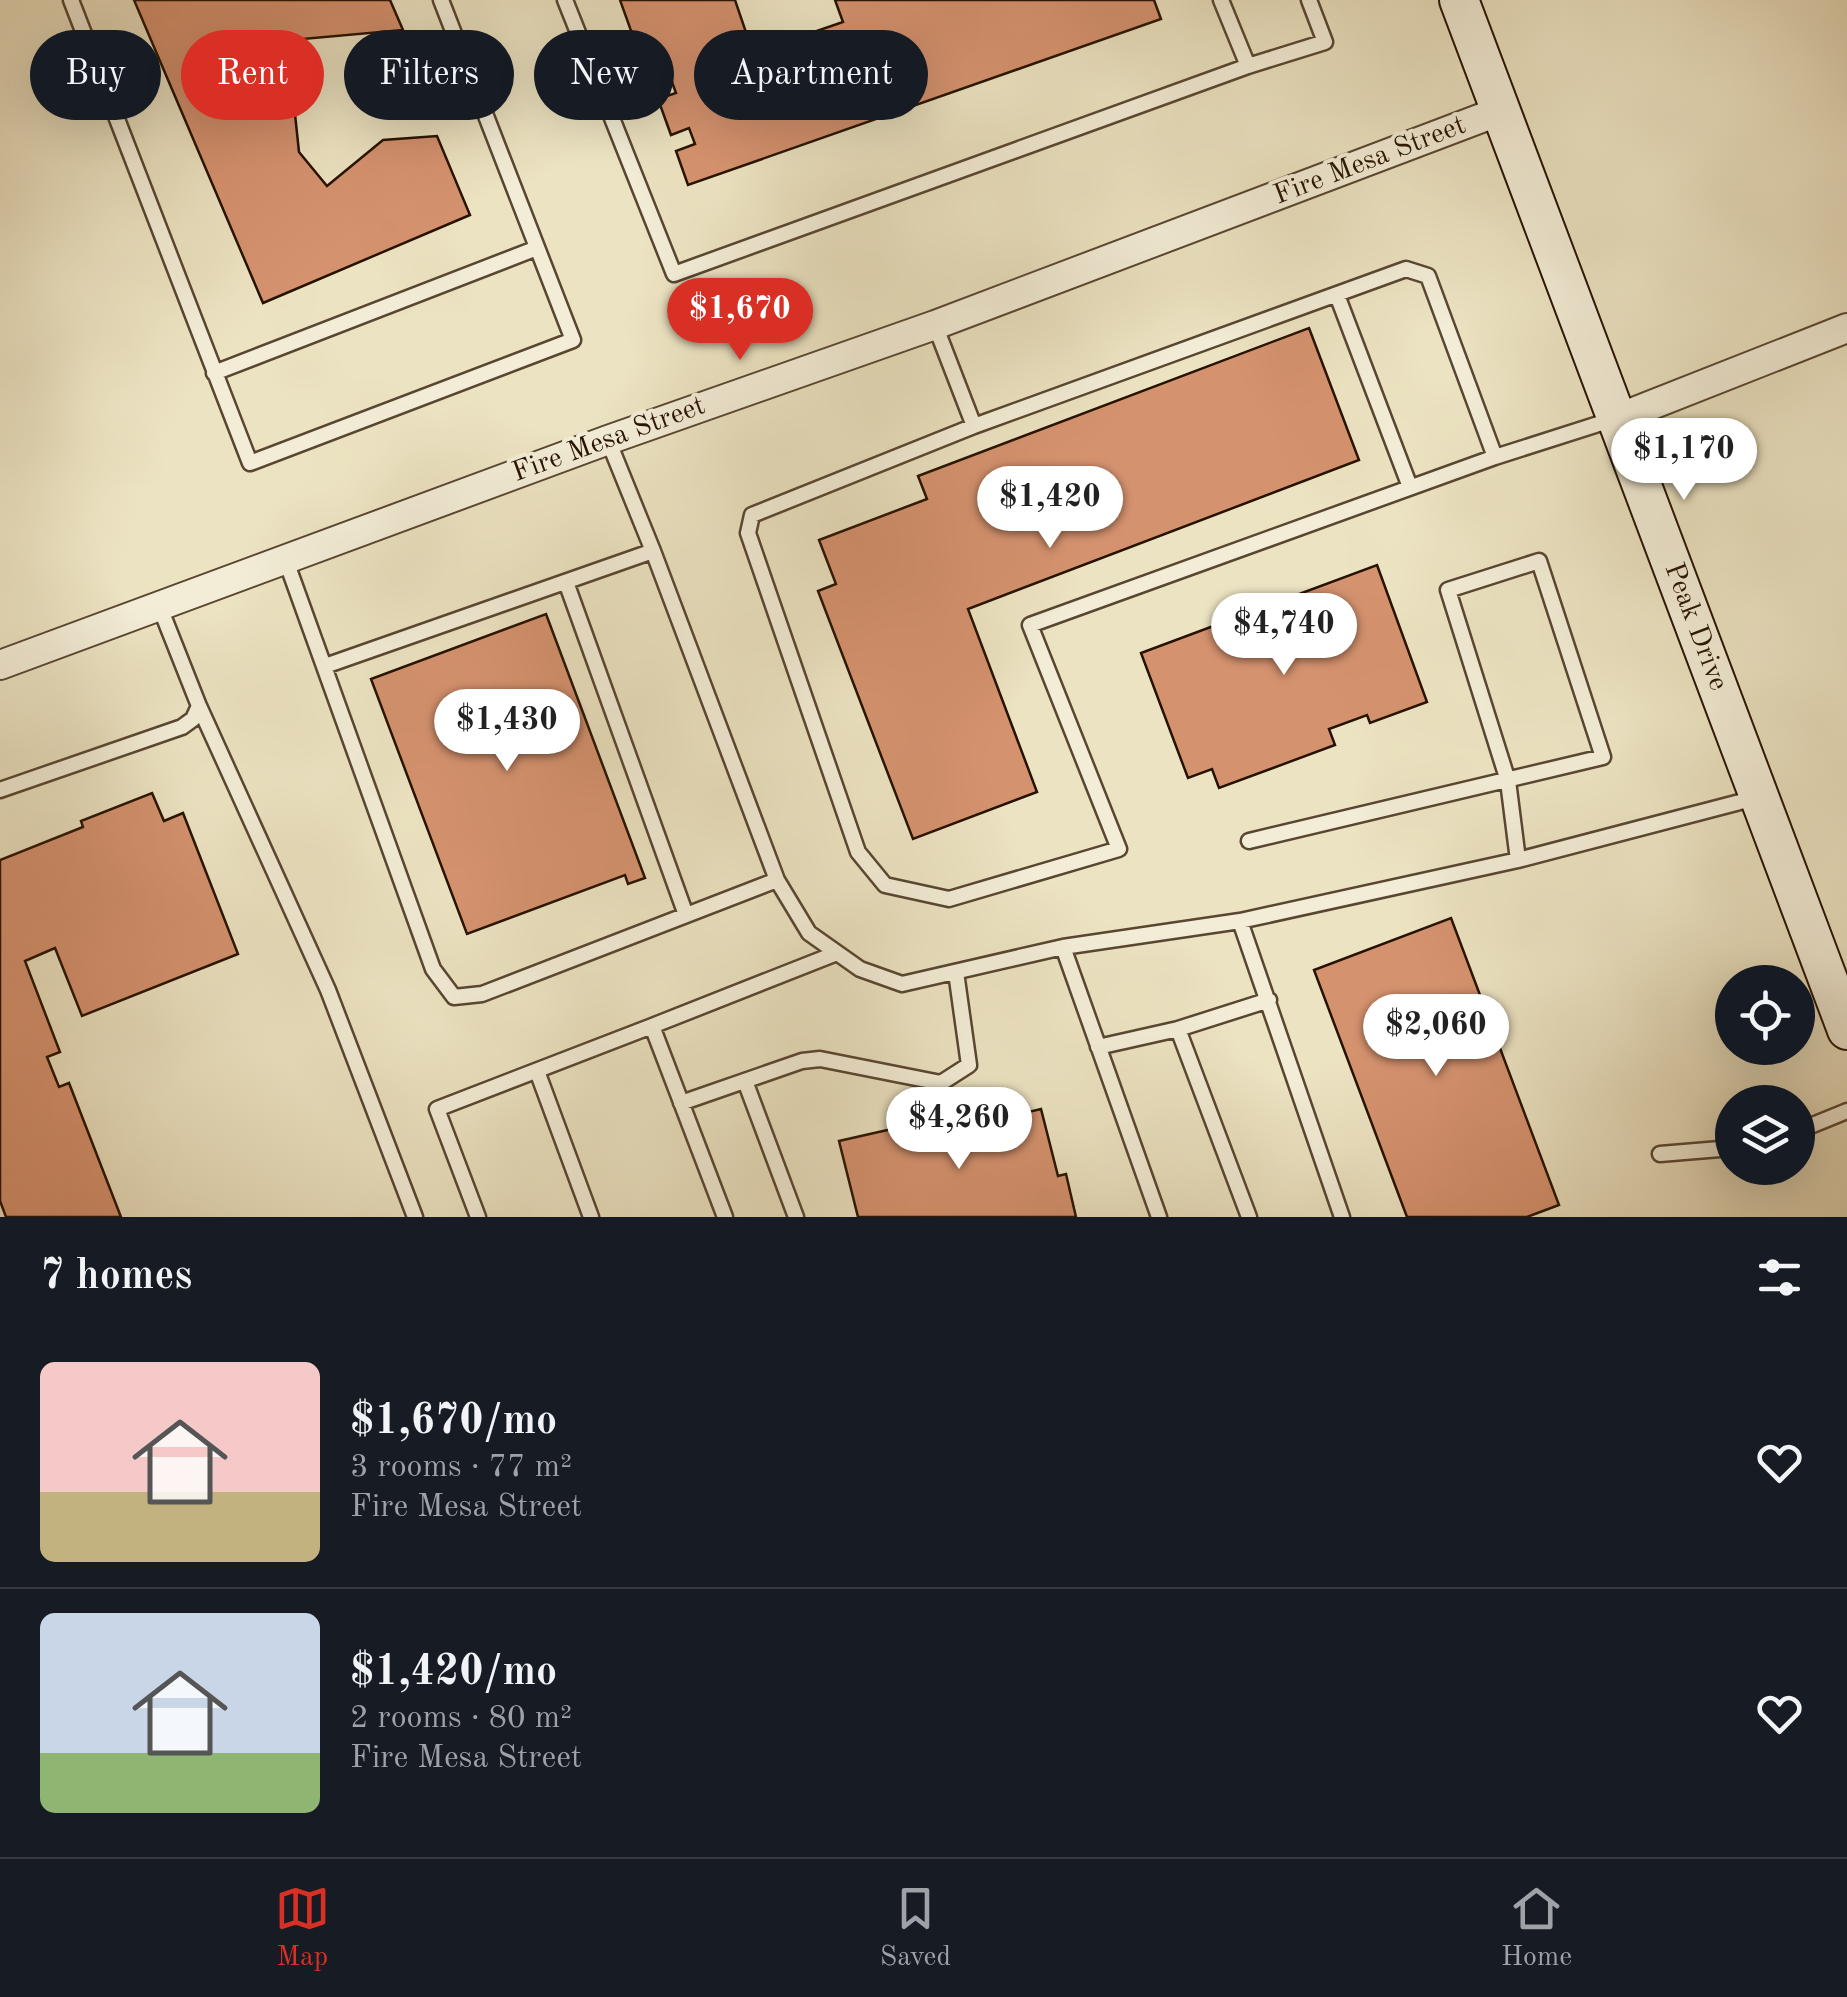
<!DOCTYPE html>
<meta charset="utf-8">
<style>
:root{--surface:#171b24;--page:#20242c;--text:#f1f3f6;--muted:#9ea1a6;--line:#363941;--accent:#d93025}
body{margin:0;font-family:"Old Standard TT",serif;background:var(--page);color:var(--text);height:100vh;display:flex;flex-direction:column;font-size:38px;white-space:nowrap}
*{box-sizing:border-box;margin:0}
p{font-size:32px;color:var(--muted)}
.icon{flex:none;width:55px;height:55px;fill:none;stroke:currentColor;stroke-width:2;stroke-linecap:round;stroke-linejoin:round}
.map{position:relative;height:1217px;overflow:hidden}
.details{display:flex;flex-direction:column;background:var(--surface);flex:1}
.details>*{flex:none}
.banner{position:absolute;left:30px;top:30px;width:1000px;height:90px;display:flex;gap:20px}
.controls{position:absolute;left:1715px;top:965px;display:grid;gap:20px}
.controls a{display:grid;place-items:center;width:100px;height:100px;border-radius:50%;background:var(--surface);box-shadow:0 10px 40px #0002;font-size:50px}
.price{position:absolute;translate:-50% -85px;padding:0 22px;border-radius:35px;background:#fff;color:#222;font-size:32px;line-height:65px;filter:drop-shadow(0 2px 5px #0008)}
.price::after{content:'';position:absolute;left:50%;top:60px;width:30px;height:22px;margin-left:-15px;background:inherit;clip-path:polygon(0 0,100% 0,50% 100%)}
.price.selected{background:var(--accent);color:#fff}
ul{padding:0;list-style:none}
li{display:flex;align-items:center;gap:30px;height:250px;padding:0 40px}
li+li{border-top:2px solid var(--line)}
li span{display:grid;place-items:center;flex:none;width:280px;height:200px;border-radius:15px;color:#555}
li>.icon{margin-inline-start:auto}
span .icon{width:120px;height:120px;fill:#fffc;stroke-width:1}
li b{font-size:42px}
h2{display:flex;justify-content:space-between;align-items:center;height:120px;padding:0 40px;font-size:42px}
.chip{padding:0 35px;border-radius:45px;background:var(--surface);box-shadow:0 10px 40px #0002;font-size:35px;line-height:90px}
.chip.selected{background:var(--accent);color:#fff}
.dock{display:flex;justify-content:space-around;align-items:center;height:140px;border-top:2px solid var(--line);background:var(--surface);font-size:28px;color:var(--muted)}
.dock a{display:grid;justify-items:center;gap:5px}
.dock .selected{color:var(--accent)}
.map>svg:first-child{display:block}
</style>
<div class="map">
<svg width="1847" height="1217" viewBox="0 0 1847 1217">
<rect width="100%" height="100%" fill="#ece3c2"/>
<filter id="stains"><feTurbulence type="fractalNoise" baseFrequency=".002" numOctaves="4"/><feColorMatrix values="0 0 0 0 .2 0 0 0 0 .09 0 0 0 0 .02 0 0 0 .5 -.17"/></filter>
<radialGradient id="worn" r=".72"><stop offset=".6" stop-color="#630" stop-opacity="0"/><stop offset="1" stop-color="#630" stop-opacity=".3"/></radialGradient>
<path fill="#d5926f" stroke="#261201" stroke-width="2.5" d="M134,0h256l13,30 -122,11 -4,-9 -29,24 47,58 4,38 28,34 56,-46 54,-4 33,79 -207,88z
M620,0h115l18,53 90,-31 -8,-22h319l7,19 -473,166 -12,-34 19,-7 -6,-16 -18,7 -13,-36 18,-6 -11,-30 -20,7z
M1309,328l50,132 -391,149 69,183 -124,47 -95,-248 18,-7 -17,-44 108,-41 -9,-23z
M1377,565l50,137 -57,21 -3,-8 -38,14 6,16 -116,43 -7,-19 -24,9 -47,-125z
M546,614l99,264 -17,6 -3,-9 -158,59 -96,-255z
M152,793l12,28 19,-8 55,141 -156,62 -27,-68 -30,13 35,91 -13,5 12,30 10,-4 52,134h-115l-6,-16v-341l83,-33 -2,-6z
M1451,918l108,287 -32,12h-120l-93,-247z
M1041,1109l17,67 8,-2 10,43h-218l-19,-76 66,-15 4,15z"/>
<g fill="none" stroke-linecap="round" stroke-linejoin="round">
<g stroke="#584631" stroke-width="19">
<path id="lane" d="M71,0l179,463 323,-123 -132,-340
M565,0l109,274 574,-208
M1221,0l27,66 77,-24 -16,-42
M1337,295l73,192
M935,325l39,101 -222,89 -4,18 110,319 27,33 64,14 170,-50 -89,-224 465,-168 119,-38
M214,373l323,-125
M974,426l432,-157 22,7 67,181
M608,440l45,111 124,329 32,53 51,36 42,15 161,-37 177,-26 278,-61 241,-63
M285,558l148,411 21,28 28,-3 295,-114
M566,582l120,333
M325,666l328,-115
M199,706l129,284 87,227
M0,790l182,-63 11,-8 6,-13 -40,-101
M1249,841l354,-84 -64,-196 -91,29 60,191 10,79
M1240,921l102,296
M1063,947l96,270
M1098,1047l80,-18
M537,1071l54,146
M745,1081l51,136
M681,1103l121,-42 18,-2 121,24 28,-18 -13,-93
M1798,1131l49,-20
M1660,1154l72,-6
M478,1217l-41,-108 215,-83
M725,1217l-73,-191 185,-73
M1249,1217l-71,-188 91,-29"/>
</g>
<g stroke="#584631" stroke-width="32">
<path id="street" d="M1616,419l231,-91
M0,665l608,-225 327,-115 565,-214"/>
</g>
<g stroke="#261201" stroke-width="42">
<g id="secondary">
<path id="s1" d="M1459,0l388,1030"/>
</g>
</g>
<use href="#lane" stroke="#f3edd7" stroke-width="14"/>
<use href="#street" stroke="#f3edd7" stroke-width="28"/>
<use href="#secondary" stroke="#f3edd7" stroke-width="38"/>
</g>
<g text-anchor="middle" dominant-baseline="central" stroke-width="8" stroke-linejoin="round" paint-order="stroke">
<g font-size="28" fill="#261201" stroke="#f3edd7">
<text transform="translate(1370 161) rotate(-21)">Fire Mesa Street</text>
<text transform="translate(609 440) rotate(-20)">Fire Mesa Street</text>
<text stroke="none"><textPath href="#s1" startOffset="670">Peak Drive</textPath></text>
</g>
</g>
<rect width="100%" height="100%" filter="url(#stains)"/>
<rect width="100%" height="100%" fill="url(#worn)"/>
</svg>
<div class="controls">
<a><svg class="icon" aria-label="locate" viewBox="0 0 24 24"><circle cx="12" cy="12" r="6"/><path d="M12 2v4M12 18v4M2 12h4M18 12h4"/></svg></a>
<a><svg class="icon" aria-label="layers" viewBox="0 0 24 24"><path d="M12 4l9 5-9 5-9-5zM3 14l9 5 9-5"/></svg></a>
</div>
<b class="price selected" style="left:740px;top:363px">$1,670</b>
<b class="price" style="left:1684px;top:503px">$1,170</b>
<b class="price" style="left:1050px;top:551px">$1,420</b>
<b class="price" style="left:1284px;top:678px">$4,740</b>
<b class="price" style="left:507px;top:774px">$1,430</b>
<b class="price" style="left:1436px;top:1079px">$2,060</b>
<b class="price" style="left:959px;top:1172px">$4,260</b>
<div class="banner">
<a class="chip">Buy</a>
<a class="chip selected">Rent</a>
<a class="chip">Filters</a>
<a class="chip">New</a>
<a class="chip">Apartment</a>
</div>
</div>
<section class="details">
<h2>7 homes<svg class="icon" aria-label="filters" viewBox="0 0 24 24"><path d="M4 7h16M4 17h16"/><circle cx="9" cy="7" r="2"/><circle cx="15" cy="17" r="2"/></svg></h2>
<ul>
<li><span style="background:linear-gradient(#f6c9c9 65%,#c2b280 0)"><svg class="icon" aria-label="home" viewBox="0 0 24 24"><path d="M3 11l9-7 9 7M6 9v11h12V9"/></svg></span><div><b>$1,670/mo</b><p>3 rooms · 77 m²</p><p>Fire Mesa Street</p></div><svg class="icon" aria-label="heart" viewBox="0 0 24 24"><path d="M12 20l-8-8c-3-5 5-10 8-4 3-6 11-1 8 4z"/></svg></li>
<li><span style="background:linear-gradient(#c9d6e8 70%,#8fb573 0)"><svg class="icon" aria-label="home" viewBox="0 0 24 24"><path d="M3 11l9-7 9 7M6 9v11h12V9"/></svg></span><div><b>$1,420/mo</b><p>2 rooms · 80 m²</p><p>Fire Mesa Street</p></div><svg class="icon" aria-label="heart" viewBox="0 0 24 24"><path d="M12 20l-8-8c-3-5 5-10 8-4 3-6 11-1 8 4z"/></svg></li>
</ul>
</section>
<nav class="dock">
<a class="selected"><svg class="icon" aria-label="map" viewBox="0 0 24 24"><path d="M3 6l6-2 6 2 6-2v14l-6 2-6-2-6 2zM9 4v14M15 6v14"/></svg>Map</a>
<a><svg class="icon" aria-label="saved" viewBox="0 0 24 24"><path d="M7 4h10v16l-5-4-5 4z"/></svg>Saved</a>
<a><svg class="icon" aria-label="home" viewBox="0 0 24 24"><path d="M3 11l9-7 9 7M6 9v11h12V9"/></svg>Home</a>
</nav>
